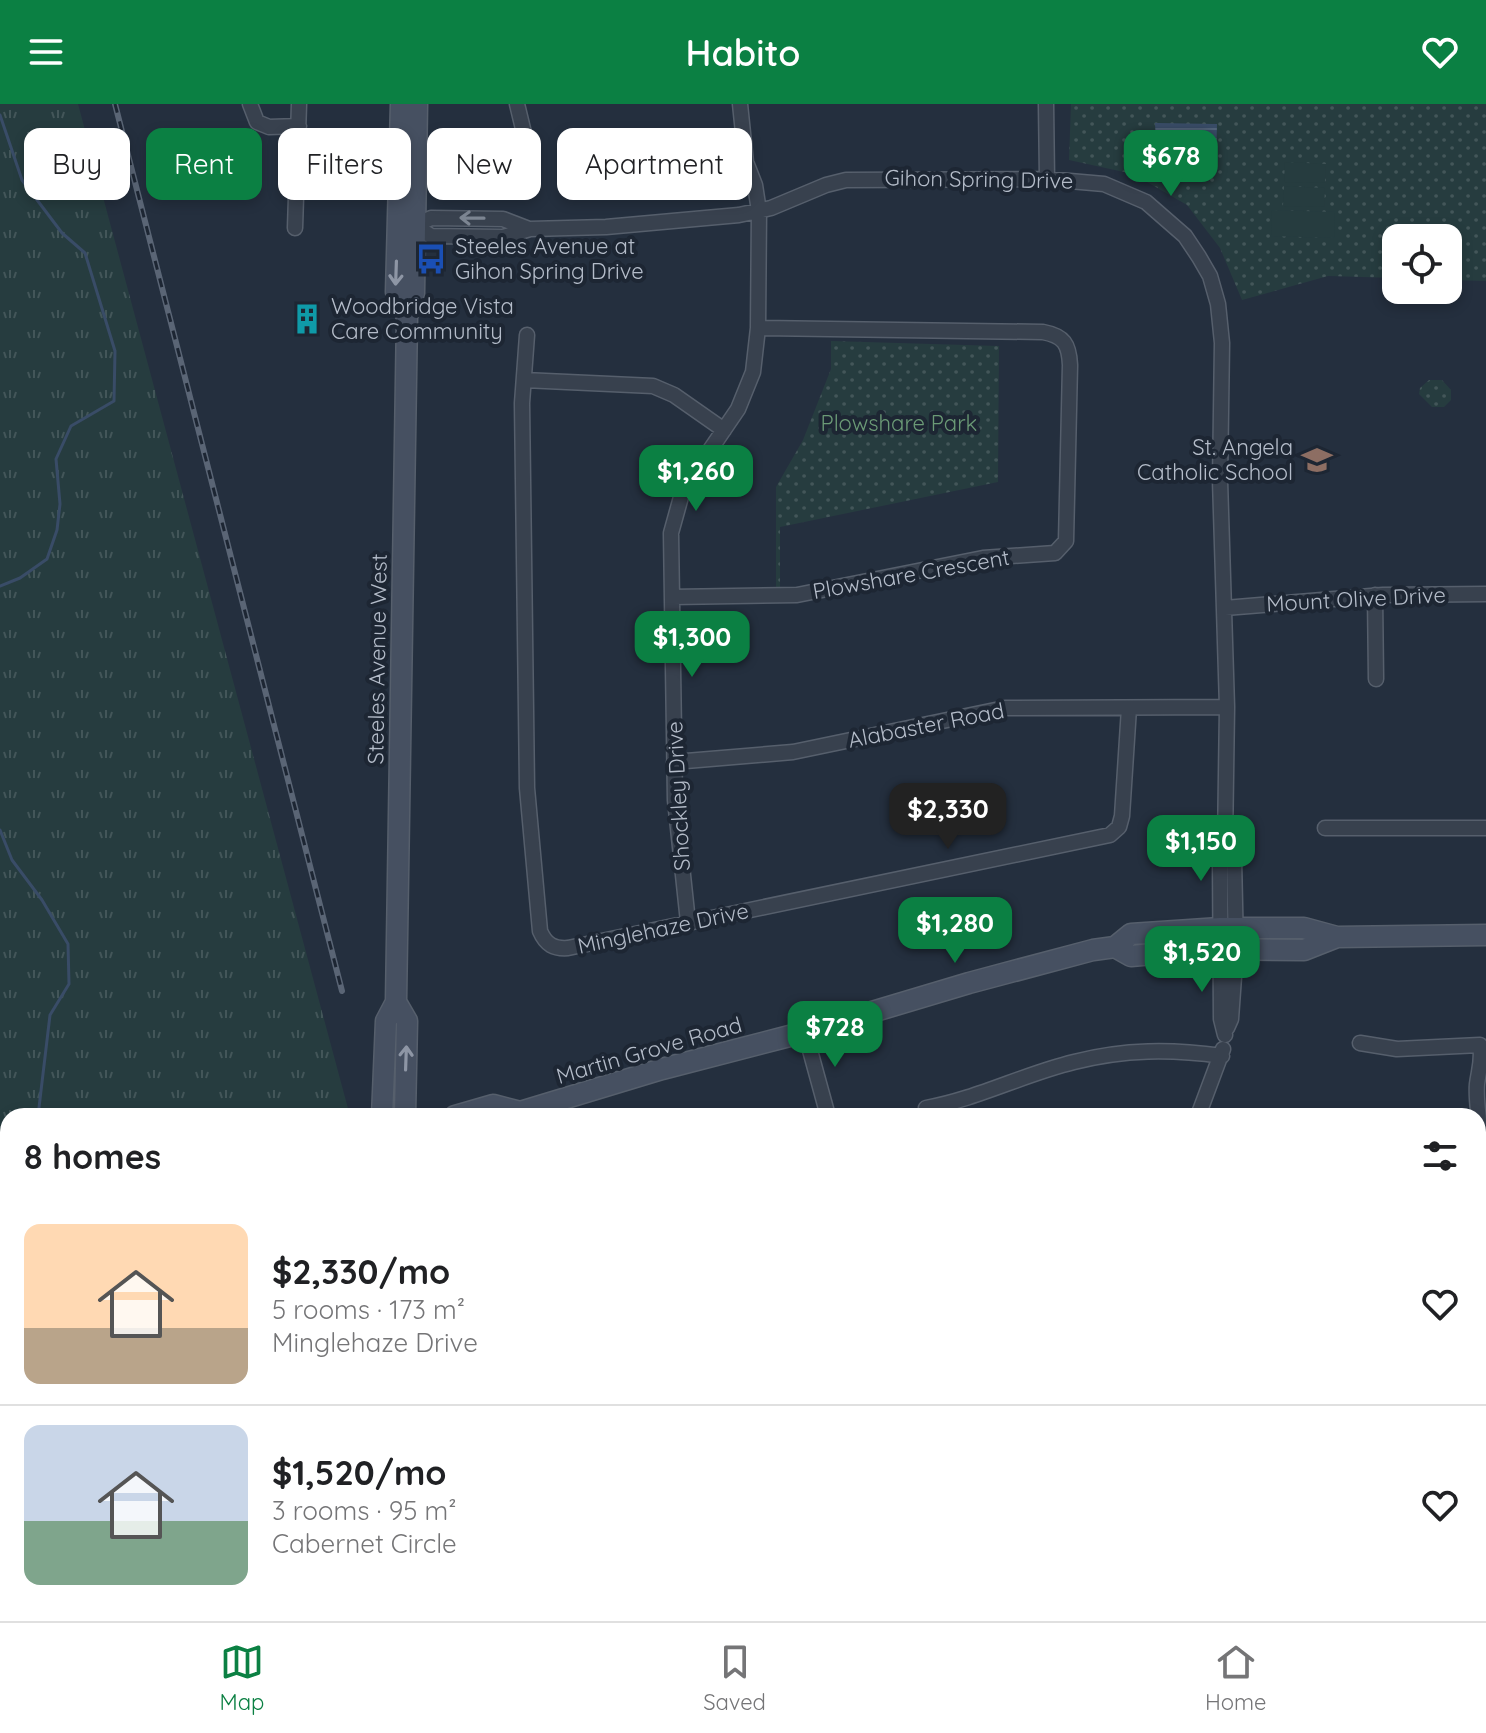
<!DOCTYPE html>
<meta charset="utf-8">
<style>
:root{--surface:#fff;--page:#f6f6f6;--text:#202124;--muted:#757577;--line:#e0e0e0;--accent:#0b8043}
body{margin:0;font-family:Quicksand,sans-serif;background:var(--page);color:var(--text);height:100vh;display:flex;flex-direction:column;font-size:30px;white-space:nowrap}
*{box-sizing:border-box;margin:0}
p{font-size:26px;color:var(--muted)}
.icon{flex:none;width:44px;height:44px;fill:none;stroke:currentColor;stroke-width:2;stroke-linecap:round;stroke-linejoin:round}
.map{position:relative;flex:1;overflow:hidden}
.sheet{position:absolute;left:0px;top:1004px;width:1486px;height:514px;display:flex;flex-direction:column;background:var(--surface);border-radius:24px 24px 0 0;box-shadow:0 4px 12px #0003}
.sheet>*{flex:none}
.top-card{position:absolute;left:24px;top:24px;width:800px;height:72px;display:flex;gap:16px}
.buttons{position:absolute;left:1382px;top:120px;display:grid;gap:16px}
.buttons a{display:grid;place-items:center;width:80px;height:80px;border-radius:16px;background:var(--surface);box-shadow:0 4px 12px #0003;font-size:40px}
.price{position:absolute;translate:-50% -68px;padding:0 18px;border-radius:16px;background:var(--accent);color:#fff;font-size:26px;line-height:52px;filter:drop-shadow(0 2px 4px #0008)}
.price::after{content:'';position:absolute;left:50%;top:48px;width:24px;height:18px;margin-left:-12px;background:inherit;clip-path:polygon(0 0,100% 0,50% 100%)}
.price.on{background:#222;color:#fff}
ul{padding:0;list-style:none}
li{display:flex;align-items:center;gap:24px;height:200px;padding:0 24px}
li+li{border-top:2px solid var(--line)}
li span{display:grid;place-items:center;flex:none;width:224px;height:160px;border-radius:16px;color:#555}
li>.icon{margin-inline-start:auto}
span .icon{width:96px;height:96px;fill:#fffc;stroke-width:1}
li b{font-size:34px}
h2{display:flex;justify-content:space-between;align-items:center;height:96px;padding:0 24px;font-size:34px}
.pill{padding:0 28px;border-radius:16px;background:var(--surface);box-shadow:0 4px 12px #0003;font-size:28px;line-height:72px}
.pill.on{background:var(--accent);color:#fff}
header{display:flex;justify-content:space-between;align-items:center;height:104px;padding:0 24px;background:var(--accent);color:#fff;font-size:36px;font-weight:600}
.menu{display:flex;justify-content:space-around;align-items:center;height:112px;border-top:2px solid var(--line);background:var(--surface);font-size:22px;color:var(--muted)}
.menu a{display:grid;justify-items:center;gap:4px}
.menu .on{color:var(--accent)}
.map>svg:first-child{display:block}
</style>
<header><svg class="icon" aria-label="menu" viewBox="0 0 24 24"><path d="M4 6h16M4 12h16M4 18h16"/></svg>Habito<svg class="icon" aria-label="heart" viewBox="0 0 24 24"><path d="M12 20l-8-8c-3-5 5-10 8-4 3-6 11-1 8 4z"/></svg></header>
<div class="map">
<svg width="1486" height="1517" viewBox="0 0 1486 1517">
<defs>
<pattern id="grass-tufts" width="24" height="20" patternUnits="userSpaceOnUse" patternTransform="scale(2)"><rect width="24" height="20" fill="#263c3f"/><path d="M3 7l-1-3M5 7V3M7 7l1-3M15 17l-1-3M17 17v-4M19 17l1-3" fill="none" stroke="#435659"/></pattern>
<pattern id="park-dots" width="8" height="8" patternUnits="userSpaceOnUse" patternTransform="scale(2)"><rect width="8" height="8" fill="#263c3f"/><path d="M2 2h.1M6 6h.1" fill="none" stroke="#435659" stroke-width="1.8" stroke-linecap="round"/></pattern>
<pattern id="water-rules" width="6" height="5" patternUnits="userSpaceOnUse" patternTransform="scale(2)"><rect width="6" height="5" fill="#394c67"/><path d="M0 2.5h6" fill="none" stroke="#53647b"/></pattern>
</defs>
<rect width="100%" height="100%" fill="#242f3e"/>
<path fill="url(#grass-tufts)" d="M0,0h78l272,1012h-342v110l-8,3z"/>
<path fill="url(#park-dots)" d="M1071,0h415v177l-38,-1v-42h-52v40l-68,-2 -86,24 -22,-52 -33,-43 -54,-31 -64,-14z
M831,237l168,5 -1,136 -218,45v62h-4v-102l27,-47 28,-71z
M1429,276h13l9,10v10l-7,7h-12l-13,-13 1,-6z
M1146,1510h183v7h-194z"/>
<path fill="#263c3f" d="M1285,58l41,2 -1,19 -41,-1z
M1284,82l41,2 -1,19 -41,-1z
M1272,106l63,2 -1,26 -63,-2z"/>
<path fill="url(#water-rules)" d="M1155,19l62,1 -1,39 -59,-1z"/>
<g fill="none" stroke-linecap="round" stroke-linejoin="round">
<path stroke="#394c67" stroke-width="3" d="M0,11l22,65 40,53 23,20 30,98 -1,50 -43,25 -15,33 4,45 -3,26 -10,29 -27,19 -20,8
M0,726l12,30 30,40 26,44 1,40 -19,31 -12,101
M0,1036l8,-3"/>
<g stroke="#565f6c" stroke-width="17">
<path id="minor" d="M250,0l7,18 12,5 30,-1
M517,0l7,29
M1046,0l1,75
M409,122h6l16,10 72,1 27,-8 76,-2 133,-12 32,-7 55,-23 20,-5 201,-1 57,5 42,18 39,34 14,21 11,19 8,28 4,39 -2,137 7,227 -2,137 -5,17 1,158 4,16
M415,122l16,-8 72,1 26,10
M295,124l4,-124
M527,231l-5,68 5,385 13,143c6,14 14,18 28,17l542,-113 9,-8 3,-11 7,-108
M524,276l129,6 21,9 50,35
M1375,491l1,84
M672,493l125,-2 186,-37 72,-5 11,-12 4,-176c-1,-21 -6,-29 -27,-33l-285,-4
M1225,504l158,-13 103,-1
M674,658l119,-10 212,-44 222,-1
M1325,724h161
M1225,740l9,15 2,90 -5,70 -4,9
M688,818l-13,-122 -4,-267 10,-36 12,-22 45,-66 15,-37 5,-44 1,-117 -4,-26 -9,-23 -6,-58
M805,928l23,84
M1360,939l37,6 83,-4c3,14 -1,24 -3,39 -2,21 6,44 1,65
M926,1004c51,-9 98,-34 148,-46 51,-13 97,-13 148,-6
M1198,1012l25,-67
M1478,1171l3,24 -3,173
M601,1510l2,7
M735,1510l1,7
M1027,1510l6,7
M1395,1510l10,7
M1115,1517l8,-7
M1459,1517l2,-7"/>
</g>
<g stroke="#565f6c" stroke-width="23">
<path id="secondary" d="M401,0l-5,188 11,25
M1115,843l16,9 80,-7 93,1 33,-13
M396,898l11,19 -2,95
M382,1012l4,-95 10,-19 11,-685 7,-24 3,-189
M455,1012l38,-11 27,7 142,-43 143,-37 164,-49 124,-33 22,-3 16,-13 89,-6h84l33,9 149,-2
M0,1152l8,-1
M384,1517v-7"/>
</g>
<use href="#minor" stroke="#38414e" stroke-width="14"/>
<use href="#secondary" stroke="#465061" stroke-width="20"/>
<g stroke="#5a6575" stroke-width="6">
<path id="rail" d="M115,0l227,887
M510,1510l2,7"/>
</g>
<use href="#rail" stroke="#1d2633" stroke-width="3" stroke-dasharray="9" stroke-linecap="butt"/>
</g>
<defs><path id="oneway-shaft" d="M-6 0H5M1.5-3L5.5 0L1.5 3" fill="none" stroke-width="1.6" stroke-linecap="round" stroke-linejoin="round" transform="scale(2)"/></defs>
<use stroke="#7c8592" href="#oneway-shaft" transform="translate(472 114) rotate(-179)"/>
<g stroke="#8e96a5">
<use href="#oneway-shaft" transform="translate(396 169) rotate(92)"/>
<use href="#oneway-shaft" transform="translate(406 954) rotate(-88)"/>
</g>
<defs>
<g id="bus-bare" transform="scale(2.4)"><path d="M-5-6H5V4H4V6H2V4H-2V6H-4V4H-5ZM-3.5-4V0h7V-4ZM-3.5 1.2v1.5H-2V1.2ZM2 1.2v1.5H3.5V1.2Z" fill="#1a4fb4" stroke="#1d2633" stroke-width="2.5" paint-order="stroke"/></g>
<g id="building-bare" transform="scale(2.4)"><path d="M-4-6H4V6H1V3H-1V6H-4ZM-2.5-4.3h1.7v1.8h-1.7ZM.8-4.3h1.7v1.8H.8ZM-2.5-1h1.7V.8h-1.7ZM.8-1h1.7V.8H.8Z" fill="#0f9aa8" stroke="#1d2633" stroke-width="2.5" paint-order="stroke"/></g>
<g id="school-bare" transform="scale(2.4)"><path d="M0-5L7-2L0 1L-7-2ZM-4 1L0 2.5L4 1V4Q0 6-4 4Z" fill="#8d6e63" stroke="#1d2633" stroke-width="2.5" paint-order="stroke"/></g>
</defs>
<g fill-rule="evenodd">
<use href="#bus-bare" x="431" y="155"/>
<use href="#building-bare" x="307" y="215"/>
<use href="#school-bare" x="1317" y="356"/>
</g>
<g text-anchor="middle" dominant-baseline="central" stroke-width="8" stroke-linejoin="round" paint-order="stroke">
<g font-size="22" fill="#b4bcc9" stroke="#1d2633">
<text transform="translate(979 75) rotate(1)">Gihon Spring Drive</text>
<text transform="translate(911 470) rotate(-10)">Plowshare Crescent</text>
<text transform="translate(1356 495) rotate(-3)">Mount Olive Drive</text>
<text transform="translate(377 555) rotate(-89)">Steeles Avenue West</text>
<text transform="translate(926 621) rotate(-11)">Alabaster Road</text>
<text transform="translate(678 692) rotate(-93)">Shockley Drive</text>
<text transform="translate(663 824) rotate(-12)">Minglehaze Drive</text>
<text transform="translate(649 946) rotate(-16)">Martin Grove Road</text>
</g>
<g font-size="22" fill="#b4bcc9" stroke="#1d2633" text-anchor="start">
<text x="455" y="142">Steeles Avenue at<tspan x="455" dy="25">Gihon Spring Drive</tspan></text>
<text x="331" y="202">Woodbridge Vista<tspan x="331" dy="25">Care Community</tspan></text>
<text x="1293" y="343" text-anchor="end">St. Angela<tspan x="1293" dy="25">Catholic School</tspan></text>
</g>
<g font-size="22" fill="#6b9a76" stroke="#1d2633">
<text x="899" y="319">Plowshare Park</text>
</g>
</g>
</svg>
<div class="buttons">
<a><svg class="icon" aria-label="locate" viewBox="0 0 24 24"><circle cx="12" cy="12" r="6"/><path d="M12 2v4M12 18v4M2 12h4M18 12h4"/></svg></a>
</div>
<b class="price" style="left:1171px;top:94px">$678</b>
<b class="price" style="left:696px;top:409px">$1,260</b>
<b class="price" style="left:692px;top:575px">$1,300</b>
<b class="price on" style="left:948px;top:747px">$2,330</b>
<b class="price" style="left:1201px;top:779px">$1,150</b>
<b class="price" style="left:955px;top:861px">$1,280</b>
<b class="price" style="left:1202px;top:890px">$1,520</b>
<b class="price" style="left:835px;top:965px">$728</b>
<div class="top-card">
<a class="pill">Buy</a>
<a class="pill on">Rent</a>
<a class="pill">Filters</a>
<a class="pill">New</a>
<a class="pill">Apartment</a>
</div>
<section class="sheet">
<h2>8 homes<svg class="icon" aria-label="filters" viewBox="0 0 24 24"><path d="M4 7h16M4 17h16"/><circle cx="9" cy="7" r="2"/><circle cx="15" cy="17" r="2"/></svg></h2>
<ul>
<li><span style="background:linear-gradient(#ffd9b3 65%,#b9a48a 0)"><svg class="icon" aria-label="home" viewBox="0 0 24 24"><path d="M3 11l9-7 9 7M6 9v11h12V9"/></svg></span><div><b>$2,330/mo</b><p>5 rooms · 173 m²</p><p>Minglehaze Drive</p></div><svg class="icon" aria-label="heart" viewBox="0 0 24 24"><path d="M12 20l-8-8c-3-5 5-10 8-4 3-6 11-1 8 4z"/></svg></li>
<li><span style="background:linear-gradient(#c9d6e8 60%,#7fa58c 0)"><svg class="icon" aria-label="home" viewBox="0 0 24 24"><path d="M3 11l9-7 9 7M6 9v11h12V9"/></svg></span><div><b>$1,520/mo</b><p>3 rooms · 95 m²</p><p>Cabernet Circle</p></div><svg class="icon" aria-label="heart" viewBox="0 0 24 24"><path d="M12 20l-8-8c-3-5 5-10 8-4 3-6 11-1 8 4z"/></svg></li>
</ul>
</section>
</div>
<nav class="menu">
<a class="on"><svg class="icon" aria-label="map" viewBox="0 0 24 24"><path d="M3 6l6-2 6 2 6-2v14l-6 2-6-2-6 2zM9 4v14M15 6v14"/></svg>Map</a>
<a><svg class="icon" aria-label="saved" viewBox="0 0 24 24"><path d="M7 4h10v16l-5-4-5 4z"/></svg>Saved</a>
<a><svg class="icon" aria-label="home" viewBox="0 0 24 24"><path d="M3 11l9-7 9 7M6 9v11h12V9"/></svg>Home</a>
</nav>
